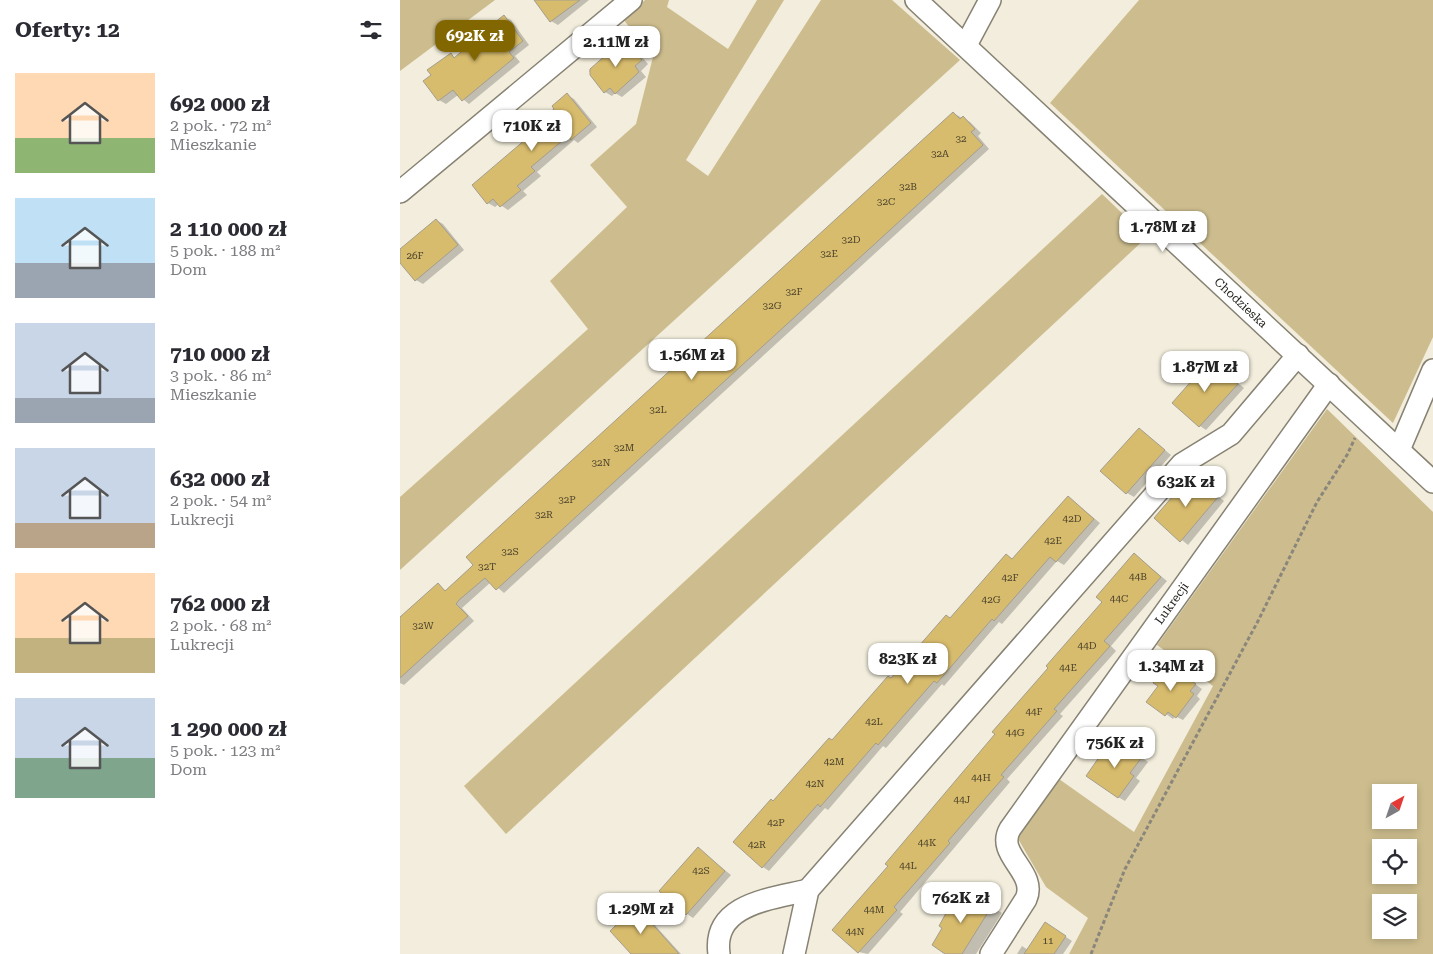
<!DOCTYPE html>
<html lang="pl">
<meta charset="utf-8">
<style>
:root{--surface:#fff;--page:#f2f2f3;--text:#2b2b33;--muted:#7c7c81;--accent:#826700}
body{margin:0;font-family:"Roboto Serif",serif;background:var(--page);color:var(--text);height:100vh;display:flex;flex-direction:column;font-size:19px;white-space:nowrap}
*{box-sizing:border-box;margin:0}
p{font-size:16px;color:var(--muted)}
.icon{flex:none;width:28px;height:28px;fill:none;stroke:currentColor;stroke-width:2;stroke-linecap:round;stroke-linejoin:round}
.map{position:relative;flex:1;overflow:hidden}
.side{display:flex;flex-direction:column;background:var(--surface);width:400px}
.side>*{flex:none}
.needle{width:32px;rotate:40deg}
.tools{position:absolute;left:972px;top:784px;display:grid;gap:10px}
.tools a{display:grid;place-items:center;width:45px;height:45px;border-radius:0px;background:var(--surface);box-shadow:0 2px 8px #0003;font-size:25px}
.price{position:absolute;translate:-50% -42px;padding:0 11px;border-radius:10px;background:#fff;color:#222;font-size:16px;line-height:32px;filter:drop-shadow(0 1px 2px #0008)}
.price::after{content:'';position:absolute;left:50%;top:30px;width:15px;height:11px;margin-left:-8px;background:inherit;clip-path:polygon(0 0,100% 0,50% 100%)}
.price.on{background:var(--accent);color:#fff}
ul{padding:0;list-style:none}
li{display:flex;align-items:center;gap:15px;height:125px;padding:0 15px}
li span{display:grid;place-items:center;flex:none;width:140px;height:100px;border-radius:0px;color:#555}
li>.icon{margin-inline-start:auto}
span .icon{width:60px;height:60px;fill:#fffc;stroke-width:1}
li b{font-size:21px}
h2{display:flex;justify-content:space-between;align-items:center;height:60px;padding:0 15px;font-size:21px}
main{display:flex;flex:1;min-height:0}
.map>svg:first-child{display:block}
</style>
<main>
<section class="side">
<h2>Oferty: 12<svg class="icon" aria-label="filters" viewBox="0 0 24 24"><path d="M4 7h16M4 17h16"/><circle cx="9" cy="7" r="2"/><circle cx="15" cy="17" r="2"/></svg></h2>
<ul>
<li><span style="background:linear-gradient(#ffd9b3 65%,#8fb573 0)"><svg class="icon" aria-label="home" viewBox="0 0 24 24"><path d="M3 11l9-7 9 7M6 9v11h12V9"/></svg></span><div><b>692 000 zł</b><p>2 pok. · 72 m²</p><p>Mieszkanie</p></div></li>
<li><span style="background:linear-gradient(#bfe0f5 65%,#9aa5b1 0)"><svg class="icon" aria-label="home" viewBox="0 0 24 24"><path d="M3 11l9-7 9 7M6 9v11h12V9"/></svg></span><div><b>2 110 000 zł</b><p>5 pok. · 188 m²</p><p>Dom</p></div></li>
<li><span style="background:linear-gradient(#c9d6e8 75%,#9aa5b1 0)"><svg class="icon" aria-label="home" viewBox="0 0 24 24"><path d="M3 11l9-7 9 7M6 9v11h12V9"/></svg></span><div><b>710 000 zł</b><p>3 pok. · 86 m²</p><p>Mieszkanie</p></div></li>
<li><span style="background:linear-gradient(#c9d6e8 75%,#b9a48a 0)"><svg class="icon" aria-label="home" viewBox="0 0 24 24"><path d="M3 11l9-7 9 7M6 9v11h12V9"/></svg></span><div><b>632 000 zł</b><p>2 pok. · 54 m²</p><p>Lukrecji</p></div></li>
<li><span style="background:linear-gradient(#ffd9b3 65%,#c2b280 0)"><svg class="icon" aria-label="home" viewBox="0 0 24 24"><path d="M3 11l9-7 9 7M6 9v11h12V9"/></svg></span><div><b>762 000 zł</b><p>2 pok. · 68 m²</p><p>Lukrecji</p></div></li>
<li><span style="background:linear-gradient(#c9d6e8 60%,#7fa58c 0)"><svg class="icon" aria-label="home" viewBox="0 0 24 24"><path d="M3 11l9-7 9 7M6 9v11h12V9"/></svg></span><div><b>1 290 000 zł</b><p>5 pok. · 123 m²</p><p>Dom</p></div></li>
</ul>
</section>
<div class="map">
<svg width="1033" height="954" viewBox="0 0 1033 954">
<rect width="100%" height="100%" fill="#f2eddc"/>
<path fill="#cdbd8e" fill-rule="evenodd" d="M0,0h95l-95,71z
M245,0h24l-2,7 61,42 29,-49h27l-98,160 22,16 113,-176h71l68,60 -560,510v-73l188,-168 -38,-48 77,-74 -37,-42 46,-41 17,-67 -30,-38z
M739,0h294v337l-40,86 -343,-320z
M702,194l45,43 -641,597 -42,-48z
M927,409l106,103v442h-364l19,-36 -42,-31 -29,-50 42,-58 75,53 79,-146 -56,-41zM981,792h28v28h-28zM981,848h28v27h-28zM981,902h28v28h-28z"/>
<path fill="#0003" d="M143,0h46l-31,25 -7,-4 -12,-16z
M104,17l7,3 18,25 -14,11 5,6 -51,42 -11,-9 -12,9 -7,-4 -14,-19 26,-26 5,3 27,-24 10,-12 3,2z
M224,40l7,4 17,20 -7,7 5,6 -24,20 -7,-4 -3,3 -7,-4 -16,-21z
M167,95l7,4 23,28 -19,16 -4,-3 -37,32 4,4 -18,15 4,4 -19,15 -9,-6 -4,3 -7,-4z
M553,113l17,9 11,11 -3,3 11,13 -485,444 -13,-11 -29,26 12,13 -70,64 -4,-2v-64l38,-34 8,6z
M36,220l7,4 21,26 -41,34 -7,-4 -16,-19v-11z
M811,361l33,27 -38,42 -6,-4z
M740,430l31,25 -37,42 -7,-4z
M793,476l31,25 -36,44 -33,-27z
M668,497l32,26 -36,42 -7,-4 -55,63 -3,-2 -55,64 -2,-2 -56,64 -3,-2 -55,64 -3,-2 -56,63 -6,-4 11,-65 177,-183 62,-59z
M735,555l32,26 -56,65 5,5 -56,63 3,2 -56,63 3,3 -110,130 3,2 -35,40 -9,-2 -26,-22 56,-64 215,-264z
M774,669l28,20 -5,7 3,3 -17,21 -8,-4 -2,3 -25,-18z
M724,745l24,17 -12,16 4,3 -15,20 -7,-4 -12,-40z
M298,849l33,26 -38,43 -6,-4z
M577,898l25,15 -26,41h-28z
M237,908l6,4 38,42h-49z
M652,928l20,13 -9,13h-46l5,-8 6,4z"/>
<path fill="#d8bc6d" stroke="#a39d8e" d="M134,0h46l-30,22z
M104,15l19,26 -14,11 5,6 -52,43 -9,-11 -15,11 -15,-20 8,-6 -4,-5 24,-17 3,5 28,-24 -2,-3 12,-11 2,3z
M224,39l18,21 -7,6 4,6 -24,22 -5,-6 -6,5 -14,-18v-6z
M167,93l24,30 -20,17 -3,-4 -37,31 4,4 -18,15 4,4 -21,17 -7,-8 -6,5 -15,-19 67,-57 -3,-4 18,-15 -2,-3z
M553,112l7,7 3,-3 12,13 -4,3 12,13 -487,445 -11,-12 -26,22 -3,4 12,12 -68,62v-61l38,-34 7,8 25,-23 3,-3 -7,-8z
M36,219l22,26 -43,36 -15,-18v-14z
M810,360l28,24 -39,43 -27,-24z
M739,428l26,22 -39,44 -26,-23z
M792,474l26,23 -38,45 -26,-24z
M668,496l26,23 -38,43 -6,-5 -56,64 -2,-2 -55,64 -3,-2 -56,64 -2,-2 -56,64 -2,-3 -56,64 -29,-26 38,-43 2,2 56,-63 3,2 56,-64 3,2 55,-63 4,3 56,-64 6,5z
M734,553l27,24 -57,64 6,5 -56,63 3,2 -56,64 3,2 -56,64 2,2 -56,64 3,3 -39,43 -26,-23 56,-64 -3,-2 110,-130 -3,-2 56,-64 -2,-2 56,-64 -6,-5z
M767,663l29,21 -6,7 4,3 -18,24 -8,-6 -3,4 -19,-14 12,-16 -5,-3z
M717,739l25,18 -12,16 4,3 -16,22 -32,-22 16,-23 4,2z
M298,847l27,24 -39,44 -27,-24z
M567,890l25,16 -30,48h-17l-13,-9 10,-17 -3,-2 6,-11 7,-10 4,2z
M236,906l11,12 32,36h-48l-21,-23z
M645,922l21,14 -12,18h-30z"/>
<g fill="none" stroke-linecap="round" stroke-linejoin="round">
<g stroke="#878273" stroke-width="24">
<g id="minor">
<path id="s1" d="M516,0l517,482"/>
<path d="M566,45l24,-45"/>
<path d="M0,192l231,-192"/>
<path d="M999,450l34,-80"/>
<path d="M319,954c-7,-51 54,-55 89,-64"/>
<path d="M394,954l14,-64 374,-426 49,-30 67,-79"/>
<path id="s2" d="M591,954l35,-55c12,-27 -31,-44 -16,-70l319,-445"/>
</g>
</g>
<path stroke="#8a867b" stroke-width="3" stroke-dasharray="4 2.5" stroke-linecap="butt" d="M691,954l34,-85 133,-248 59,-119 30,-47 8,-17"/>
<use href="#minor" stroke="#fff" stroke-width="21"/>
</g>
<g text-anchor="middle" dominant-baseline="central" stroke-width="5" stroke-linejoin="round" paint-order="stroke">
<g font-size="10" fill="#4c432c">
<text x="561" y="138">32</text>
<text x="540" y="153">32A</text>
<text x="508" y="186">32B</text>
<text x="486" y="201">32C</text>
<text x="451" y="239">32D</text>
<text x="429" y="253">32E</text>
<text x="15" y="255">26F</text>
<text x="394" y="291">32F</text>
<text x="372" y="305">32G</text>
<text x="258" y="409">32L</text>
<text x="224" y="447">32M</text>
<text x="201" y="462">32N</text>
<text x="167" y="499">32P</text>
<text x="144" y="514">32R</text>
<text x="672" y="518">42D</text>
<text x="653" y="540">42E</text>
<text x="110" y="551">32S</text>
<text x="87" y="566">32T</text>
<text x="738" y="576">44B</text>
<text x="610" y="577">42F</text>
<text x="719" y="598">44C</text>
<text x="591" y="599">42G</text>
<text x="23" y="625">32W</text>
<text x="687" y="645">44D</text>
<text x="668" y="667">44E</text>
<text x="634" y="711">44F</text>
<text x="474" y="721">42L</text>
<text x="615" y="732">44G</text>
<text x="434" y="761">42M</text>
<text x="581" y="777">44H</text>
<text x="415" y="783">42N</text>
<text x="562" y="799">44J</text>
<text x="376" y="822">42P</text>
<text x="527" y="842">44K</text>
<text x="357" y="844">42R</text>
<text x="508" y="865">44L</text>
<text x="301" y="870">42S</text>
<text x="474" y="909">44M</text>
<text x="455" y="931">44N</text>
<text x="648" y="940">11</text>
</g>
<g font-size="12" fill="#1e1b16" stroke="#fffaed">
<text stroke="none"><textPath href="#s1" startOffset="444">Chodzieska</textPath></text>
<text stroke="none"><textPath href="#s2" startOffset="419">Lukrecji</textPath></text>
</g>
</g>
</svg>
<div class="tools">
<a><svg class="needle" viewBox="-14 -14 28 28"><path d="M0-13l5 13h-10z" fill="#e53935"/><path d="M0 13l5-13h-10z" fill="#7c7c81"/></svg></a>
<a><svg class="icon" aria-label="locate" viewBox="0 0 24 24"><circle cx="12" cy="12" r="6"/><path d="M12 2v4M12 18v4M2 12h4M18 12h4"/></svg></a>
<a><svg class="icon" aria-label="layers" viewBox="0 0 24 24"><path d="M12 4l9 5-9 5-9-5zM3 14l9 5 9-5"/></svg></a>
</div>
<b class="price on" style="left:75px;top:62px">692K zł</b>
<b class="price" style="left:216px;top:68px">2.11M zł</b>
<b class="price" style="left:132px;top:152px">710K zł</b>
<b class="price" style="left:763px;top:253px">1.78M zł</b>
<b class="price" style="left:292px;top:381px">1.56M zł</b>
<b class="price" style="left:805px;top:393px">1.87M zł</b>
<b class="price" style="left:786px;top:508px">632K zł</b>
<b class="price" style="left:508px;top:685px">823K zł</b>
<b class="price" style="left:771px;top:692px">1.34M zł</b>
<b class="price" style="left:715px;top:769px">756K zł</b>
<b class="price" style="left:561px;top:924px">762K zł</b>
<b class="price" style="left:241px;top:935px">1.29M zł</b>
</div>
</main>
